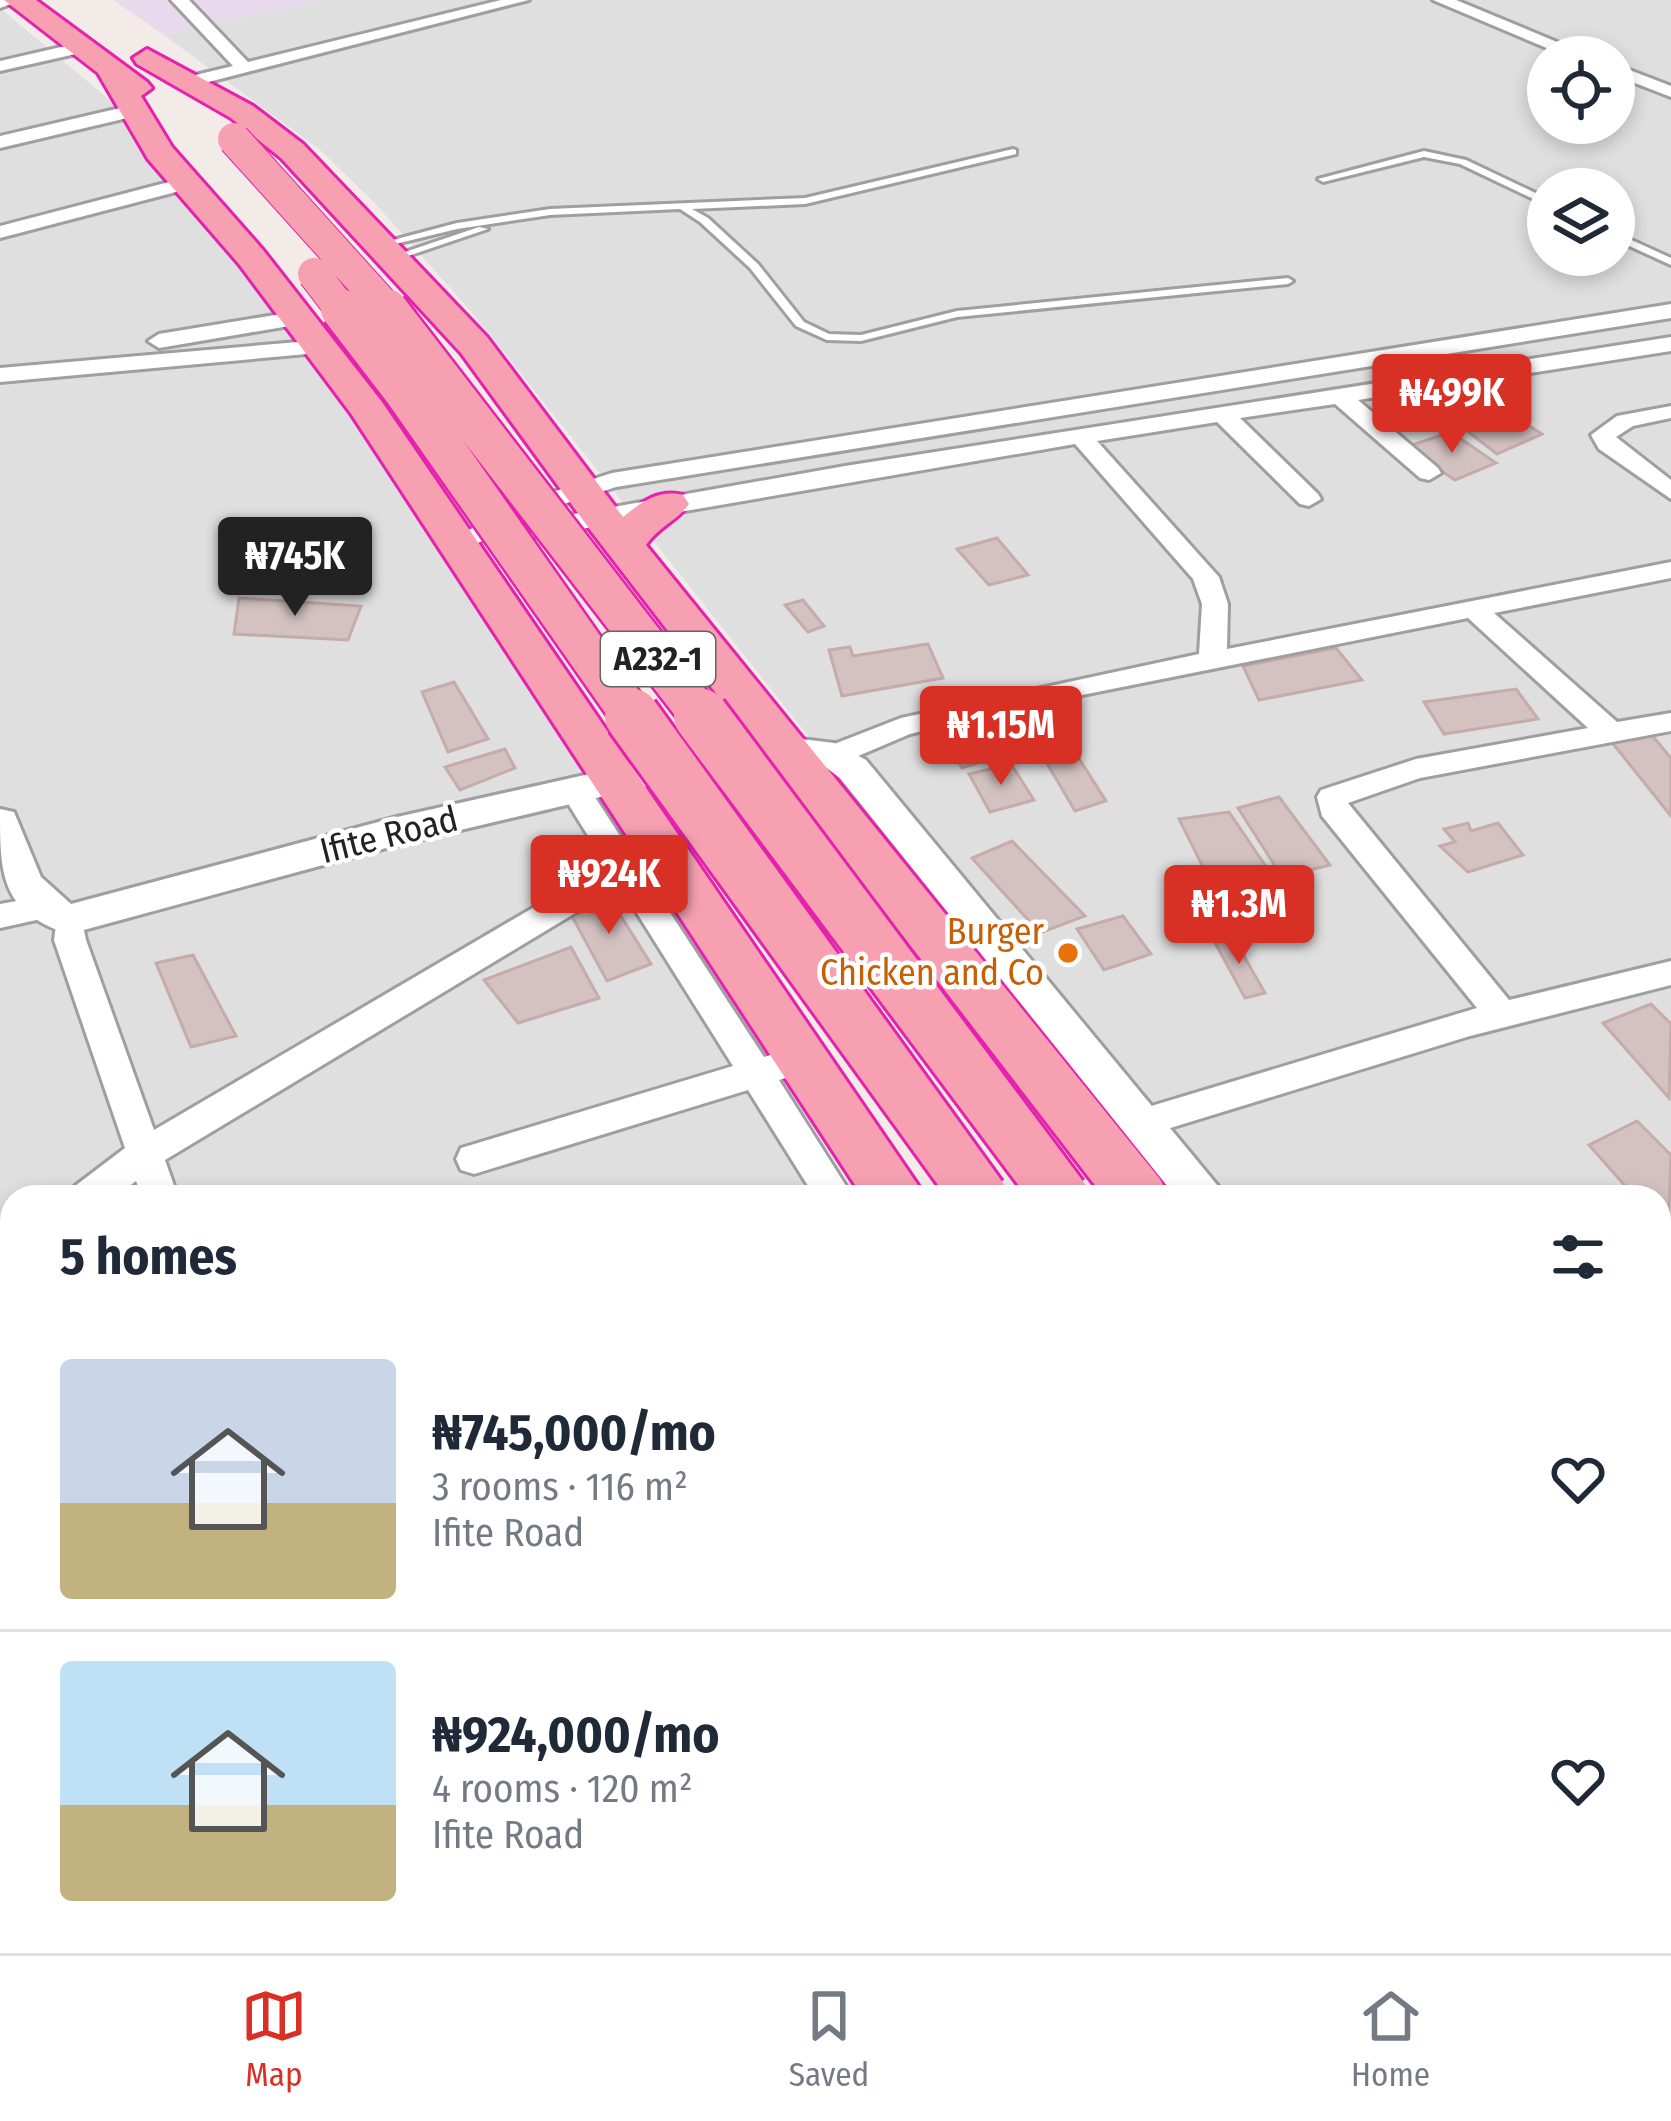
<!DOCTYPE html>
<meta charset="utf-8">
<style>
:root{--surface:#fff;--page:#f6f6f7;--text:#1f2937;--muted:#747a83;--line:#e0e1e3;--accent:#d93025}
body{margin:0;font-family:"Fira Sans Condensed",sans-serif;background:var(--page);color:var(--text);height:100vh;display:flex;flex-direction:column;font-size:45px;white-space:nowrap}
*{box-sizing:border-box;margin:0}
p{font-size:39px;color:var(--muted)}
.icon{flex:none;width:66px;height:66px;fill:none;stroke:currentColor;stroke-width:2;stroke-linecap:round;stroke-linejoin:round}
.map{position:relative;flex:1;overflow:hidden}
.panel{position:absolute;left:0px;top:1185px;width:1671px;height:768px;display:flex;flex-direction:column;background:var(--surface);border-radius:36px 36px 0 0;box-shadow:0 6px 18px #0003}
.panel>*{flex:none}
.controls{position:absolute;left:1527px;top:36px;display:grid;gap:24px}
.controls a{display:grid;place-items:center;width:108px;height:108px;border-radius:50%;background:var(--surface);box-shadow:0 6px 18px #0003;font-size:60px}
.price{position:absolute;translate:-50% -102px;padding:0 27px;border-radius:12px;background:var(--accent);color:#fff;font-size:39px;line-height:78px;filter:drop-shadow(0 3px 6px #0008)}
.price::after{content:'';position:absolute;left:50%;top:72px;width:36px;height:27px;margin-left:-18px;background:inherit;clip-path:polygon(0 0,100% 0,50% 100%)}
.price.selected{background:#222;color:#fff}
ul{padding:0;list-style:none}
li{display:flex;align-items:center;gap:36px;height:300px;padding:0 60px}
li+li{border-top:3px solid var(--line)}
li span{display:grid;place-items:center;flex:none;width:336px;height:240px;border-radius:12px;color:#555}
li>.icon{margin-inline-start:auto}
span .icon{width:144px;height:144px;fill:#fffc;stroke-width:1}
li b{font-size:51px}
h2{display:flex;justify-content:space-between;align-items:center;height:144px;padding:0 60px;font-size:51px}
.menu{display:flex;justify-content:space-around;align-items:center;height:168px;border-top:3px solid var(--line);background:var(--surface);font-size:33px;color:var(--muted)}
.menu a{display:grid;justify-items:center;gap:6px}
.menu .selected{color:var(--accent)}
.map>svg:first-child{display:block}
</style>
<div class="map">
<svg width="1671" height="1953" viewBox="0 0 1671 1953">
<rect width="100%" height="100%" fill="#f2ebe8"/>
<path fill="#e0dfdf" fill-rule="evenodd" d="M321,0h1350v1816l-12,-15v-604h-485l-699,-881 -101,-114 -55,-53 -155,-114zM1548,57h66v66h-66zM1548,189h66v66h-66z
M0,8l112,94 27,49 125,146 85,112 507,788h-844v744h1399l8,12h-1419z"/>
<path fill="#e8daec" d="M113,0h208l-157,35z"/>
<path fill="#d3c2c1" stroke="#c5abaa" stroke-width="3" d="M1495,404l47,30 -45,20 -52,-40z
M1451,432l45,31 -41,17 -49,-33z
M997,538l31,37 -39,10 -32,-36z
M239,598l122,8 -13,34 -114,-6z
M803,600l21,26 -16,6 -23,-27z
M928,644l15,34 -101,18 -13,-46 21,-3 3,9z
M1336,648l26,32 -103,20 -16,-34z
M454,682l34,57 -40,13 -26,-60z
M1516,689l22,30 -94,15 -20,-32z
M1012,719l18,27 -68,22 -18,-33z
M1054,719l52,82 -31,10 -50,-85z
M1650,733l21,25v58l-61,-76z
M505,749l10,19 -55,22 -15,-23z
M1011,764l23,36 -44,12 -21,-38z
M1279,797l51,68 -48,12 -44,-69z
M1229,812l44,65 -59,12 -35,-70z
M1468,823l3,8 27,-8 25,32 -55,17 -28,-26 15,-4 -11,-13z
M1012,841l73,75 -45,17 -68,-75z
M606,892l45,72 -44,17 -39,-72z
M1123,916l28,38 -47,16 -27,-41z
M1232,935l33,58 -20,5 -32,-59z
M571,947l28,51 -81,25 -34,-43z
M193,955l43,81 -45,11 -35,-84z
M1651,1004l20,20 -2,74 -66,-75z
M1637,1121l34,34 -3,79 -9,-10v-27h-24l-46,-52z"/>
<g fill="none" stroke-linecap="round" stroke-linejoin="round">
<g stroke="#9f9f9f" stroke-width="6">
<path id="service" d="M1013,149l3,1v4l-211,50 -113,5 16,9 50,46 46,58 25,12 32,1 96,-24 331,-33 5,3 -5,3 -331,33 -96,24 -34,-1 -31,-14 -46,-58 -50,-46 -20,-13 -130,6 -93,14 -74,18 -5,-3 79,-21 93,-14 255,-11z
M1424,151l42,9 82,39v7l-88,-42 -36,-7 -101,25 -5,-3z
M479,227l9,2 -89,30 -9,-2z
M1614,232l57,26v7l-57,-26z"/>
</g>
<g stroke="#9f9f9f" stroke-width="6">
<path id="minor" d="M0,0h22l-22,8z
M171,0h18l59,62 253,-62h28l-340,87 -9,-5 3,-4 50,-12z
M1433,0h23l137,57h-25z
M83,42l9,5 -3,4 -89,20v-10z
M1614,64l57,22v11l-57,-22z
M133,105l9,6 -2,4 -140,33v-12z
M188,177l7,2v8l-195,51v-12z
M1671,304v14l-1055,169 -86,28 -65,35 -9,3 -13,-8 69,-40 100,-32z
M299,311l8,2v10l-148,25 -11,-7 11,-7z
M1671,337v14l-313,49 80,68 3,5 -12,7 -9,-2 -85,-74 -95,14 78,76 3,5 -12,7 -9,-2 -83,-82 -120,19 122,136 9,27 -1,45 444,-87v16l-177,35 123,109 54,-9v18l-251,47 -72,25 161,197 162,-39v24l-201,51 -329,101 -13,-4 -5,-10 5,-10 349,-105 -155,-192 -5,-19 4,-7 95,-31 172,-31 -120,-110 -451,90 -107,26 -66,28h-20l-5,-7 5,-7 77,-30 298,-64 3,-50 -9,-25 -118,-135 -541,93 -13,-8 13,-8 311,-55z
M321,340l8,2v10l-329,30v-14z
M1671,406v12l-38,8 -17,11 55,43v19l-72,-50 -8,-14 26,-19z
M576,782l11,3 177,272 13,-4 12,4 5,10 -5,10 -10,3 74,117h-38l-67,-107 -274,84 -13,-4 -5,-11 5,-11 272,-82 -113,-180 -455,274 13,37h-36l-6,-16 -21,16h-45l5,-11 50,-38 -71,-208 4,-29h22l6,29 68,190 452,-265 -45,-73z
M39,897l11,4 5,8 -5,8 -50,11v-24z
M12,1235v36l-12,4v-36z
M1671,1295v35l-12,4v-35z
M12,1808v48l-12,2v-48z
M458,1941h50l4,12h-50z
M1278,1941h53l5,12h-53z"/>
</g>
<g stroke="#9f9f9f" stroke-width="6">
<path id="tertiary" d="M759,734l75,9 32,17 361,437h-51l-336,-419 -16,-12 -78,-11 -6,-9 6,-9z
M647,761l13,4 6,9 -6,9 -263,62 -328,89c-69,-22 -69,-60 -69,-125l14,3 27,65 30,27 326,-87z
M1659,1725l12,5v68l-12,-5z"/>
</g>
<g stroke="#e422ad" stroke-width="6">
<path id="trunk" d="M4,0h32l111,82 5,6 -11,8 31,51 91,103 119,152 544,795h-63l-511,-782 -113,-151 -91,-105 -50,-86z
M147,49l106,57 50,38 184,193 136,180c19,-15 35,-28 60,-22l6,9c-12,17 -31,23 -43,41l514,634 9,18h-65l-513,-666 -130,-178 -180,-195 -50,-40 -94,-54 -4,-6z
M1659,1909l12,7v37h-66l-5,-12h59z
M1463,1941h83l5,12h-83z"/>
</g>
<use href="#service" fill="#fff" fill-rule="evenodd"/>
<use href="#minor" fill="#fff" fill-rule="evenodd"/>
<use href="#tertiary" fill="#fff" fill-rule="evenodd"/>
<use href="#trunk" fill="#f6a0b2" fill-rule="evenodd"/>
<g stroke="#e422ad" stroke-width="34" stroke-linecap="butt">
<path id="trunk-bridge-far2" d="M234,139l156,173
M314,274l29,38"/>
</g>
<g stroke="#e422ad" stroke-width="45" stroke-linecap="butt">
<path id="trunk-bridge-far1" d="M341,309l63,82 230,328
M387,309l316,410"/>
</g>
<g stroke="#e422ad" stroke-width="60" stroke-linecap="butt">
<path id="trunk-bridge" d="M632,716l348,481
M701,716l360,481"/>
</g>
<use href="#trunk-bridge-far2" stroke="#f6a0b2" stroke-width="32"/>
<use href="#trunk-bridge-far1" stroke="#f6a0b2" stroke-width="40"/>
<use href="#trunk-bridge" stroke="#f6a0b2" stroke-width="54"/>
</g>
<circle fill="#e8710a" stroke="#fff" stroke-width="4.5" cx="1068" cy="953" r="12"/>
<g text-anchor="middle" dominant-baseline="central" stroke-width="9" stroke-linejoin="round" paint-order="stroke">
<rect fill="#fff" stroke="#646464" stroke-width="3" x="601" y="632" width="114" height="54" rx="9"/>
<g font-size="33" font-weight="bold" fill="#222">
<text x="658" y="659">A232-1</text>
</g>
<g font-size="36" fill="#222" stroke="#fff">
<text transform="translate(389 835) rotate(-14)">Ifite Road</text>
</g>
<g font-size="36" fill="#c56008" stroke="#fff" text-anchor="end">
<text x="1044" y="932">Burger<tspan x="1044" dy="41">Chicken and Co</tspan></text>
</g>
</g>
</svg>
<div class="controls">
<a><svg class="icon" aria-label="locate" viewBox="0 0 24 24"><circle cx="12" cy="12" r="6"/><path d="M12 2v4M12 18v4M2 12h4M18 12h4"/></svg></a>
<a><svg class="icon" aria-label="layers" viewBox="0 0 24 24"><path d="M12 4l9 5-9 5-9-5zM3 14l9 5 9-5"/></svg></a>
</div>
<b class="price" style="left:1452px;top:456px">₦499K</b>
<b class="price selected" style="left:295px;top:619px">₦745K</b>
<b class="price" style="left:1001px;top:788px">₦1.15M</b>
<b class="price" style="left:609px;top:937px">₦924K</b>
<b class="price" style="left:1239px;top:967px">₦1.3M</b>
<section class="panel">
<h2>5 homes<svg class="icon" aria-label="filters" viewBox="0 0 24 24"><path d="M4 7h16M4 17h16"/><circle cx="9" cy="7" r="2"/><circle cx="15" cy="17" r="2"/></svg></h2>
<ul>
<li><span style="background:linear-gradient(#c9d6e8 60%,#c2b280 0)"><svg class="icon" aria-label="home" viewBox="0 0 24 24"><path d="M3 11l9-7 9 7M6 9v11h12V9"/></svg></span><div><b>₦745,000/mo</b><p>3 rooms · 116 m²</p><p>Ifite Road</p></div><svg class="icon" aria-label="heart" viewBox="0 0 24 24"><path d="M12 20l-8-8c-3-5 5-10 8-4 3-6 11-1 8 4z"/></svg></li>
<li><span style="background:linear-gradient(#bfe0f5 60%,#c2b280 0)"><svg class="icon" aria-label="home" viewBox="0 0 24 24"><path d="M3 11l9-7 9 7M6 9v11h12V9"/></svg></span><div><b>₦924,000/mo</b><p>4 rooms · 120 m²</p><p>Ifite Road</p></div><svg class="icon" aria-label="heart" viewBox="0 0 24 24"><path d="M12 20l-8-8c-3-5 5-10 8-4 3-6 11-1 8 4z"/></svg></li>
</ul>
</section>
</div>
<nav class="menu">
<a class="selected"><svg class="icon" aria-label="map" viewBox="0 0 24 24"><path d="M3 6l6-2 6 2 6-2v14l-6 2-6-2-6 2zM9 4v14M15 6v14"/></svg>Map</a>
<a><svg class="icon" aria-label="saved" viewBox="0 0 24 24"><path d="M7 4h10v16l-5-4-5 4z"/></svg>Saved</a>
<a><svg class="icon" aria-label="home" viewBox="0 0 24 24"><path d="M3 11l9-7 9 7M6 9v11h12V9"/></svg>Home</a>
</nav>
